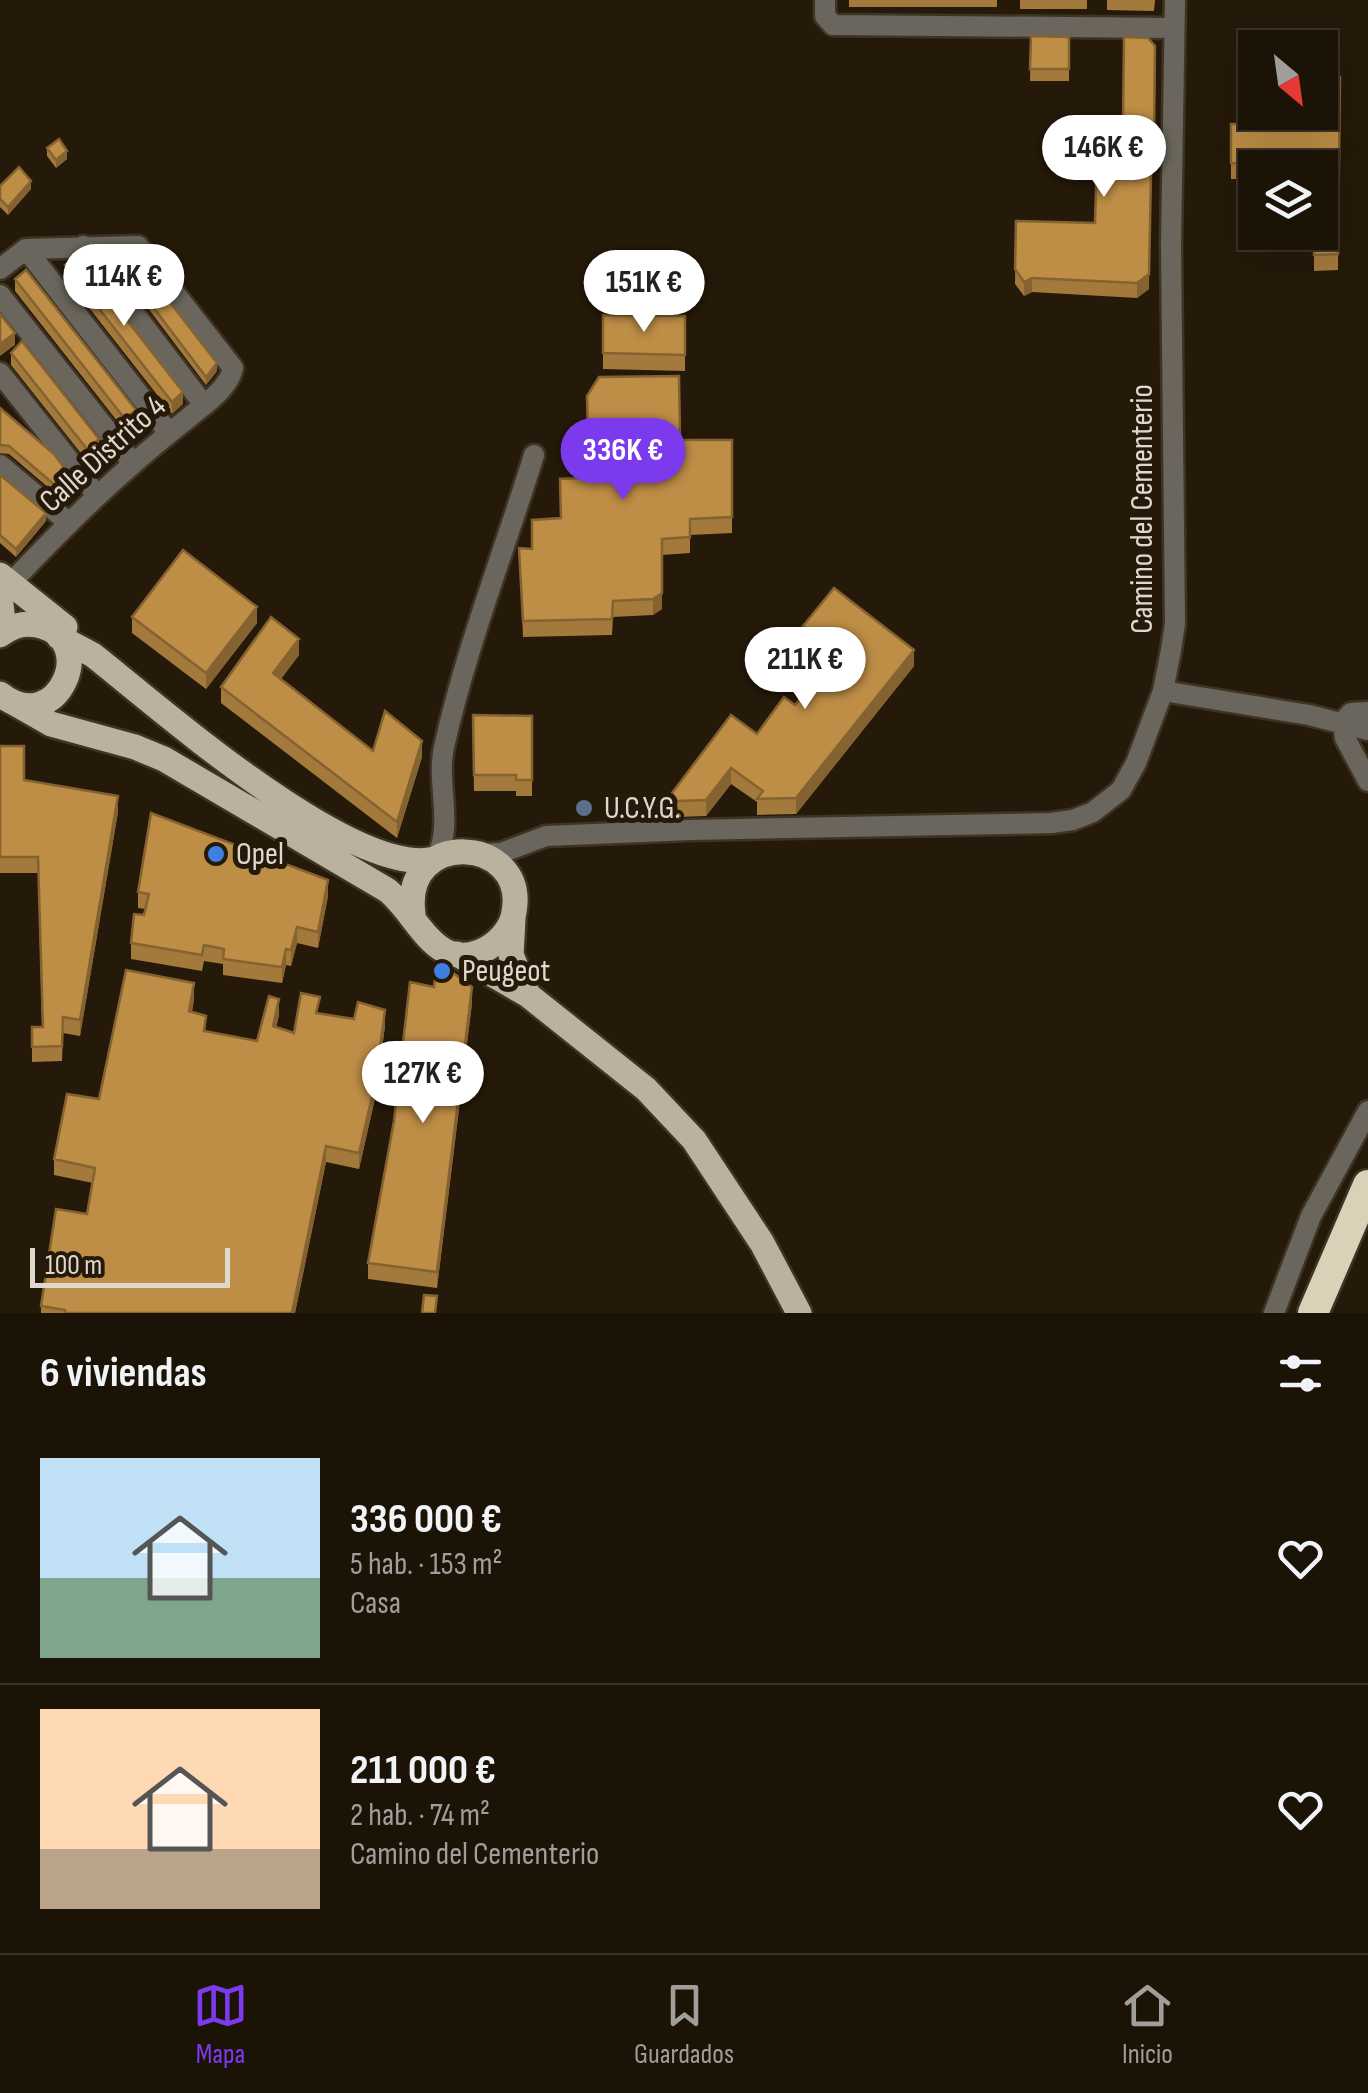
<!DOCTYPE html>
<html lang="es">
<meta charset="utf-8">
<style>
:root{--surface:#1c1307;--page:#251c11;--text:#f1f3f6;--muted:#a09e9b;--line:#3a3228;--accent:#7c3aed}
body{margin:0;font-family:"Sofia Sans Condensed",sans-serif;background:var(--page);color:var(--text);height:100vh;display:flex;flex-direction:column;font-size:38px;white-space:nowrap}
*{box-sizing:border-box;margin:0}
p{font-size:32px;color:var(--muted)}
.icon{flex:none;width:55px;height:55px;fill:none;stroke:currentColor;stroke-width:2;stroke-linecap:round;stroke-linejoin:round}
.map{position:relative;height:1313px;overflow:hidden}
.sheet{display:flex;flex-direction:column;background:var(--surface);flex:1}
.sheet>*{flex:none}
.needle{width:65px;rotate:151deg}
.fabs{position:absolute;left:1238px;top:30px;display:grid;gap:20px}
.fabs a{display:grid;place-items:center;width:100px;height:100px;border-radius:0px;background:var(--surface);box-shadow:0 10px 40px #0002,0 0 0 2px var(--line);font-size:50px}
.scale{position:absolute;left:30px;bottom:25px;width:200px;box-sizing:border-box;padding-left:10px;border:5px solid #e0d7cd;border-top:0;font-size:28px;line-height:35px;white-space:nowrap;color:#e0d7cd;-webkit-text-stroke:8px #251909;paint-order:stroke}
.price{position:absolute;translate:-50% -85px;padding:0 22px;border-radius:35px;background:#fff;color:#222;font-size:32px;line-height:65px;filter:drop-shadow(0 2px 5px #0008)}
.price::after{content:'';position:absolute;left:50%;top:60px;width:30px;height:22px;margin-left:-15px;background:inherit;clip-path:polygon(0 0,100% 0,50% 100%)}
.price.current{background:var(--accent);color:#fff}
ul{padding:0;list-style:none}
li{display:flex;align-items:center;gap:30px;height:250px;padding:0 40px}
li+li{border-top:2px solid var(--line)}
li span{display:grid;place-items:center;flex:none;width:280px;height:200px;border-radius:0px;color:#555}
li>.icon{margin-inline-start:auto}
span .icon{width:120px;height:120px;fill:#fffc;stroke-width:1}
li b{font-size:42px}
h2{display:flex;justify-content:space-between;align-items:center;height:120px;padding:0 40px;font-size:42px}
.dock{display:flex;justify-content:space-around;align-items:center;height:140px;border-top:2px solid var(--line);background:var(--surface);font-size:28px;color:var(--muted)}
.dock a{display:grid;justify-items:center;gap:5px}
.dock .current{color:var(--accent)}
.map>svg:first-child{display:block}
</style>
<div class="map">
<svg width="1368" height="1313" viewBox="0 0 1368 1313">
<rect width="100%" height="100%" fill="#251909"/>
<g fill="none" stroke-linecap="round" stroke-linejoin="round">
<g stroke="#3f3424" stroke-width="25">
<path id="minor" d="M825,0v16l8,9 341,3
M83,246l121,159
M26,249l143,184
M0,269l26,-20
M0,295l132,167
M0,373l96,121
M0,465l68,57
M10,584c58,-62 111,-113 177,-165 15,-13 42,-30 46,-51l-95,-122 -112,3
M1163,691l146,24 59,15
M1368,712l-17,1 -8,9 2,16 23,43
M483,854l18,-1 45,-17 144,-6 361,-7 22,-3 20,-8 28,-22 15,-27 27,-72 8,-41 4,-26 -4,-379 4,-245
M436,859c18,-35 0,-74 8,-112 22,-99 60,-195 90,-292
M1274,1313l37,-97 57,-105"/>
</g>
<g stroke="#3f3424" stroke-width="30">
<path id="major" d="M0,575l65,52
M0,596l3,25 -3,11
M0,635c11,-8 22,-13 37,-10 65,13 20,115 -37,69
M59,637l34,18c66,52 260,224 342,204
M16,704l35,20 84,23 29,12 223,131c32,25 49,87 101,58 13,-8 24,-21 26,-36 14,-77 -113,-84 -101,2
M513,919l-2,36 17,40
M457,954l71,41 118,94 48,51 68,103 37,70"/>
</g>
<g stroke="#3f3424" stroke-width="35">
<path id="highway" d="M1313,1313l55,-128"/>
</g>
<use href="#minor" stroke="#6a665d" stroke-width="20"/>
<use href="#major" stroke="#bab29f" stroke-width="25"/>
<use href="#highway" stroke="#dad1b9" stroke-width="30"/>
</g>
<path fill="#a3793c" d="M849,0h148v7h-148z
M1020,0h67v9h-67z
M1107,0h48l-1,11 -47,-1z
M1031,36l38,1v44h-39z
M1155,46l-1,105 -43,-2 -1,23 39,117 -12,9 -105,-6 -8,4 -9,-12 1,-63 79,2 3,-101 25,1z
M1340,77l-2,193 -24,1v-28l-40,-1v-10h46l-65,-64v43l-14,-1v-31h-10v-55h11z
M47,148l20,11 -11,9 -9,-12z
M0,186l31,3 -23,26 -8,-8z
M113,254l104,117 -11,14 -93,-123z
M65,265l118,139 -11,10 -107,-137z
M15,279l121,143 -11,9 -110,-140z
M603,315l82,1v55l-82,-2z
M11,353l88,98 -12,10 -76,-96z
M0,408l72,78 -9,14 -54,-46 -9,-1z
M680,440h52v93l-42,2v18l-28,2v54l-9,6 -40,2 -1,18 -89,2 -4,-89 13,1 28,-31z
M0,475l46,46 -30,36 -16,-14z
M132,617l125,6 -51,66 -74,-56z
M803,626l111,40 -118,148 -39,1v-13l-26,-18 -25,32 -29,1 -5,-8v-16l123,-88 38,-15 11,-14 -41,-34z
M299,655l-18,24 92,72 49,6 -25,81 -176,-135v-16z
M473,715l59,1v80h-16v-5h-42z
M0,746l24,34 94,32 -38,224 -17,-3 -1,28 -30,1v-35h10l-4,-154h-38z
M138,892l190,4 -10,52 -21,-5 -6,23 -5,-1 -4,18 -59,-8v-11l-19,-3 -2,10 -71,-12v-16l14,-34 -7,-1z
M194,999l-2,13 14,19 51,10 22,-26 -3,12 18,6 26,-19 65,12 -9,68 -17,75 -33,-7 -31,151h-254v-7l46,-92 6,-31 -39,-8v-16l45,-60z
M472,1003l-35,285 -69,-9v-16z"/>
<path fill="#856331" d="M67,151v8l-11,9v-8z
M1151,174l-2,115 -12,9v-15z
M31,181v8l-23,26v-8z
M1032,278v14l-8,4v-14z
M15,333v12l-15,11v-12z
M217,363v8l-11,14v-8z
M183,392v12l-11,10v-12z
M136,410v12l-11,9v-12z
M99,439v12l-12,10v-12z
M72,478v8l-9,14v-8z
M46,513v8l-30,36v-8z
M662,593v16l-9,6v-16z
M257,607v16l-51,66v-16z
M299,639v16l-26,34v-16z
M914,650v16l-118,148v-16z
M422,741v16l-25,81v-16z
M731,768v16l-25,32v-16z
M118,796v16l-38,224v-16z
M328,880v16l-10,52v-16z
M297,927v16l-6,23v-16z
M286,949v16l-4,18v-16z
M194,983v16l-5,28v-16z
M472,987v16l-35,285v-16z
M279,999v16l-6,27v-16z
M385,1010v16l-9,68 -17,75v-16z
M326,1146v16l-31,151h-3z"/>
<path fill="#be8d46" stroke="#856331" stroke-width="2.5" d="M1031,36l38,1v32h-39z
M1124,37l24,1 7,8 -1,91 -43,-2 -1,37 41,2 -2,100 -12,9 -105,-5 -8,4 -9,-13 1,-48 79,2 3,-101 25,1z
M1243,74l12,1v37h65v-35h20l-2,177 -24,1v-23h6v-64h-65v27l-14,-1 1,-30 -11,-1v-39h11z
M59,139l8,12 -11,9 -9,-12z
M19,167l12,14 -23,26 -8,-8v-13z
M131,252l86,111 -11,14 -93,-123z
M77,256l106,136 -11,10 -107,-137z
M26,270l110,140 -11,9 -110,-140z
M0,314l15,19 -15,11z
M603,315l82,1v39l-82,-2z
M22,341l77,98 -12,10 -76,-96z
M679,376l1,64h52v77l-42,2v18l-28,2v54l-9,6 -40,2 -1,18 -89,2 -4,-73 13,1v-29l29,-2 -1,-39 19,-1 -1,-39h10l-1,-43 12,-19z
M0,408l54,46 18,24 -9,14 -54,-46 -9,-1z
M0,475l46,38 -30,36 -16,-14z
M183,550l74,57 -51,66 -74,-56z
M834,588l80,62 -118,148 -39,1 6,-8 -32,-23 -25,32 -29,1 -5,-8 59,-78 26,19 27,-37 11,8 23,-28 15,13 19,-24 -49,-40z
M271,617l28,22 -26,34 100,78 12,-40 37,30 -25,81 -176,-135z
M473,715l59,1v64h-16v-5h-42z
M0,746h24v34l94,16 -38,224 -17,-3 -1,29 -30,1v-20h11l-5,-170h-38z
M151,813l177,67 -10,52 -21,-5 -6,23 -5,-1 -4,18 -59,-8 1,-10 -20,-4 -2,10 -71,-12 3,-29 10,1 5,-21 -11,-2z
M436,968l12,1 24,18 -35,285 -69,-9 26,-142 16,-139 24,5z
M126,970l68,13 -5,28 17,5 -2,15 53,10 12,-45 10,3 -6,27 21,7 7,-40 19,4 -4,16 38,6 4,-17 27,8 -9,69 -17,74 -33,-7 -34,167h-227v-3l-24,-4 15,-97 31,5 8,-46 -41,-9 13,-65 32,5z
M424,1295l13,1 -2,17h-13z"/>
<circle fill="#5c6f8a" stroke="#251909" stroke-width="4" cx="584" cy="808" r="10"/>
<g fill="#3f7fe0" stroke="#251909" stroke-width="4">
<circle cx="216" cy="854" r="10"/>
<circle cx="442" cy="971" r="10"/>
</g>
<g text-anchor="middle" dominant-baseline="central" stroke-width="10" stroke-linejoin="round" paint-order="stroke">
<g font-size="32" fill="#e0d7cd" stroke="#251909">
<text transform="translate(103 454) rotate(-42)">Calle Distrito 4</text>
<text transform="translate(1142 509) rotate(-90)">Camino del Cementerio</text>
</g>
<g font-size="32" fill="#e0d7cd" stroke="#251909" text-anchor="start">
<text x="604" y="808">U.C.Y.G.</text>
<text x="236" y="854">Opel</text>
<text x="462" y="971">Peugeot</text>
</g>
</g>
</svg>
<div class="fabs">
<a><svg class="needle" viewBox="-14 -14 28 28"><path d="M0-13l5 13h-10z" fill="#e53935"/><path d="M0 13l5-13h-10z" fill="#a09e9b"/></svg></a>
<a><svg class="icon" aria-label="layers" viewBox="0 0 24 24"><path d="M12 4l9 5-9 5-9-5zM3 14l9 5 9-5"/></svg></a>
</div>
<div class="scale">100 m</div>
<b class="price" style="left:1104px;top:200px">146K €</b>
<b class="price" style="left:124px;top:329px">114K €</b>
<b class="price" style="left:644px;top:335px">151K €</b>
<b class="price current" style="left:623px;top:503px">336K €</b>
<b class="price" style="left:805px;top:712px">211K €</b>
<b class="price" style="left:423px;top:1126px">127K €</b>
</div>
<section class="sheet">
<h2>6 viviendas<svg class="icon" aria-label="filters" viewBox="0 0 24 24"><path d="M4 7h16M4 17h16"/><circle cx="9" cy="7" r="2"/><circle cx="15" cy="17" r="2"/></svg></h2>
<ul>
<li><span style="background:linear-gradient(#bfe0f5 60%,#7fa58c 0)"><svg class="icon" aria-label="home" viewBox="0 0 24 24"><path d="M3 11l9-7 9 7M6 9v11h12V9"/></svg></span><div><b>336 000 €</b><p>5 hab. · 153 m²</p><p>Casa</p></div><svg class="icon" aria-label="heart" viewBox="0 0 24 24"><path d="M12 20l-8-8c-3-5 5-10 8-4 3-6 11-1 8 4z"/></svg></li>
<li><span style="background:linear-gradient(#ffd9b3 70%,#b9a48a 0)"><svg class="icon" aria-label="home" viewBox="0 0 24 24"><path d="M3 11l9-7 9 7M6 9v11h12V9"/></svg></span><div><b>211 000 €</b><p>2 hab. · 74 m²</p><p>Camino del Cementerio</p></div><svg class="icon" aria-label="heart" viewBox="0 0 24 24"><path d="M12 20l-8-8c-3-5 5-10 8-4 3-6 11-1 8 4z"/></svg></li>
</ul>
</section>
<nav class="dock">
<a class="current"><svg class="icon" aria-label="map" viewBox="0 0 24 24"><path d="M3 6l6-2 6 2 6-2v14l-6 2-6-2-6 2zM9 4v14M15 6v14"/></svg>Mapa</a>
<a><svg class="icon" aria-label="saved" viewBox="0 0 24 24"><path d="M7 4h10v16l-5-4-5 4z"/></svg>Guardados</a>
<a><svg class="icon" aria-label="home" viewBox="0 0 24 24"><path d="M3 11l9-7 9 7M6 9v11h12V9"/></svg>Inicio</a>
</nav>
